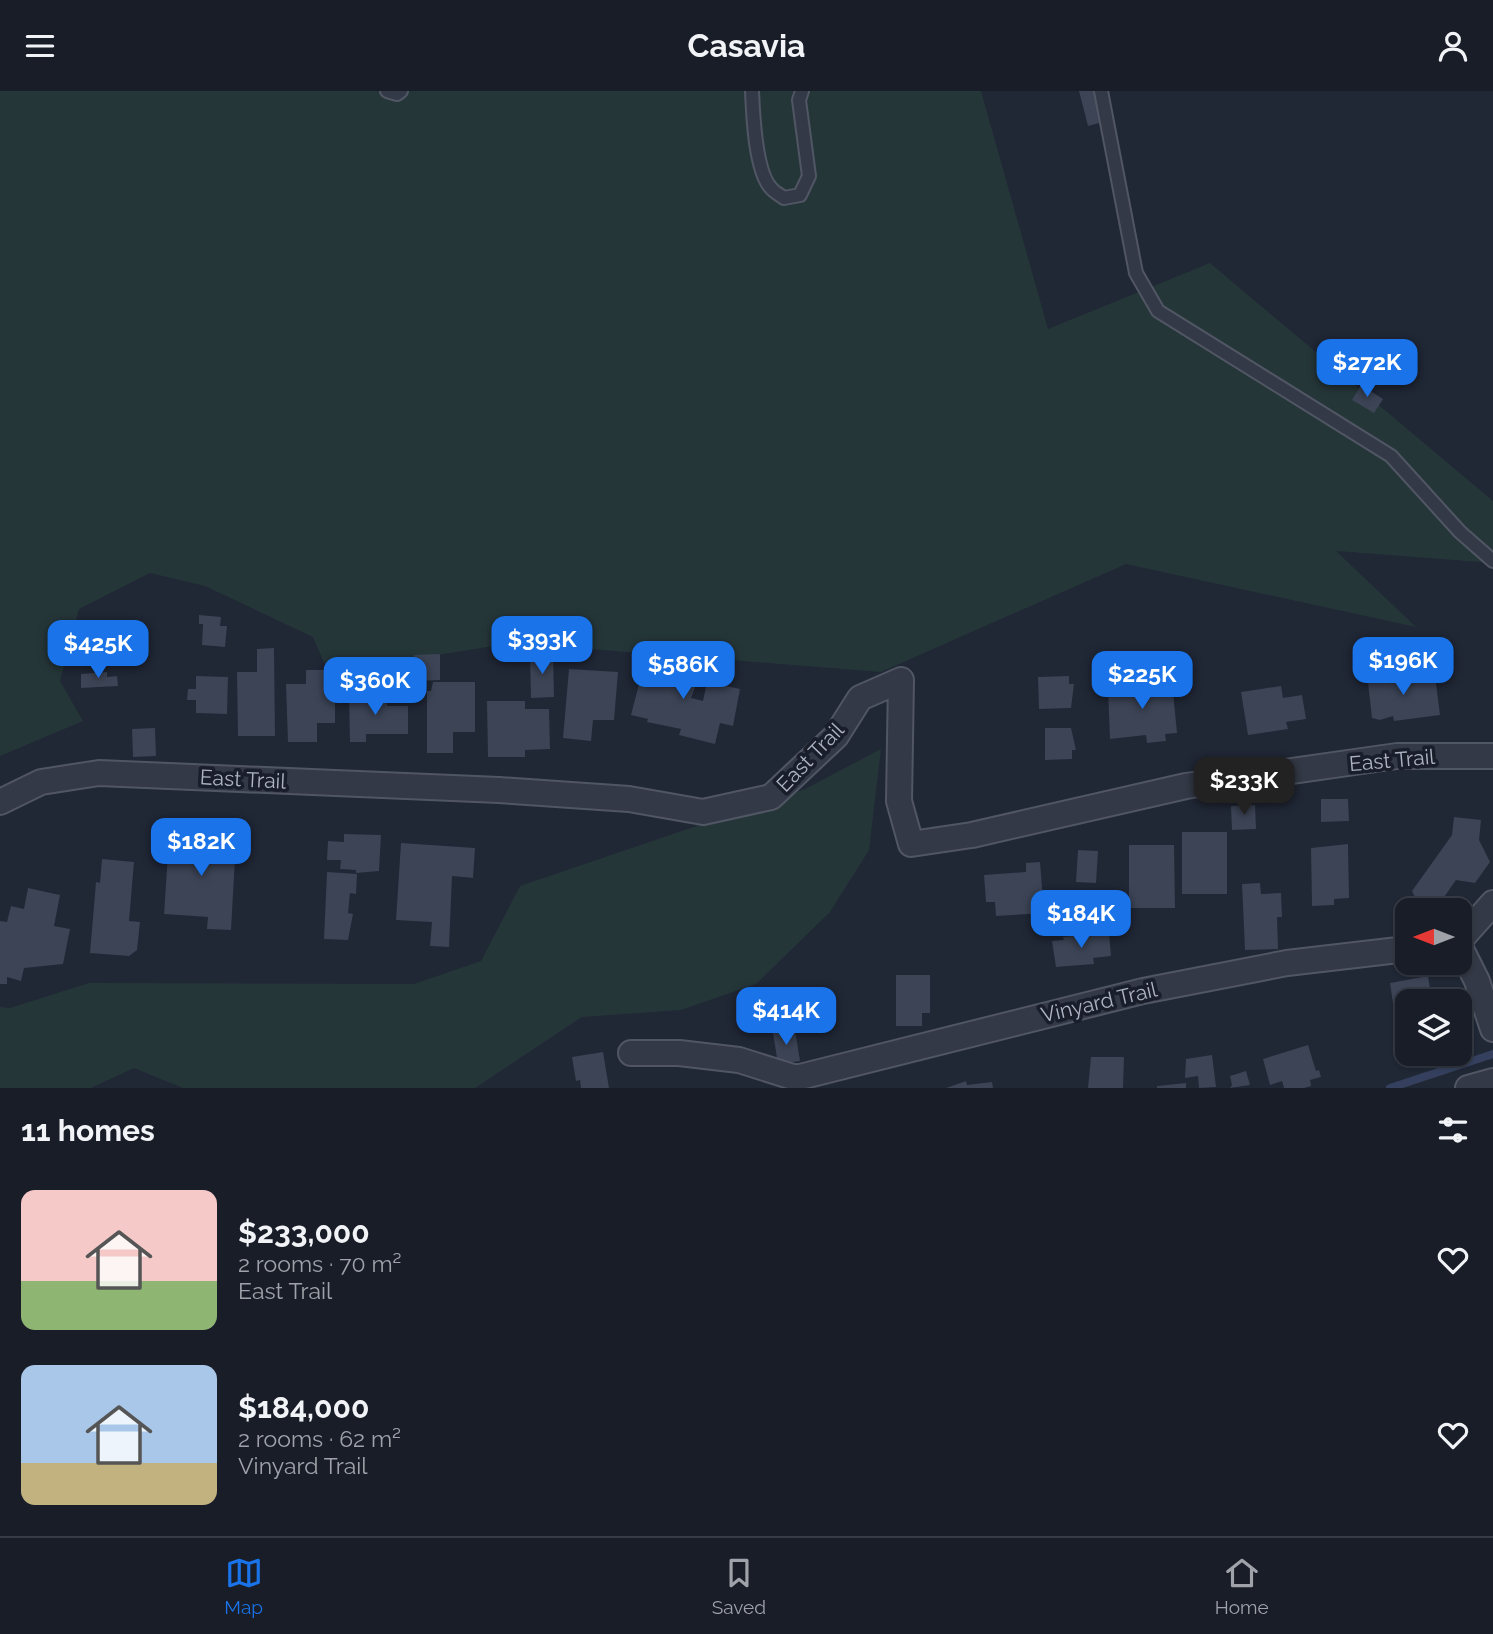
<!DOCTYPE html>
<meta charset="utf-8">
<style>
:root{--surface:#181d28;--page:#212630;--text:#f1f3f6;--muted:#9fa2a8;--line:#363b45;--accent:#1a73e8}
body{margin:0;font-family:Raleway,sans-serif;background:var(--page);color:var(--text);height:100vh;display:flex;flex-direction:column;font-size:26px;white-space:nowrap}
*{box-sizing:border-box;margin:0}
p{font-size:23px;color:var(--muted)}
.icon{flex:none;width:38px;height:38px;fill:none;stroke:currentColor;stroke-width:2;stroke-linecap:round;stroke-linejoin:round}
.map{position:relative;height:997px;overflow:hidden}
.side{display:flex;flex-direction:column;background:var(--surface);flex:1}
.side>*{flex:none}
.needle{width:46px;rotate:270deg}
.controls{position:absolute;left:1395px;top:807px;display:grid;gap:14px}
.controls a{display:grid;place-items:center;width:77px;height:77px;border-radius:14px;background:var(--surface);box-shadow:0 2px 5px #0004,0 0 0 2px var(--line);font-size:35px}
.price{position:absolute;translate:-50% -60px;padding:0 16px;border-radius:14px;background:var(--accent);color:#fff;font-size:23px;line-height:46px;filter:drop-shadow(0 2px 4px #0008)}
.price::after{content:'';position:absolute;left:50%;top:42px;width:21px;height:16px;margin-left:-10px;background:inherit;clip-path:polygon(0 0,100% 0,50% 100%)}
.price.active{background:#222;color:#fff}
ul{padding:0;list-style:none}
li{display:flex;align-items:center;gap:21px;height:175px;padding:0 21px}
li span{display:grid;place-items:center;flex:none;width:196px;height:140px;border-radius:14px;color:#555}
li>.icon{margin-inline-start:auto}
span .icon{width:84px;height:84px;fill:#fffc;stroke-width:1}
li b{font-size:30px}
h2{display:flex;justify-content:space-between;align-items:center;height:84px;padding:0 21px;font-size:30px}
header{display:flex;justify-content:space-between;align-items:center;height:91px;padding:0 21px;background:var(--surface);font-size:32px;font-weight:700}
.tabs{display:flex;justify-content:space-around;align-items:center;height:98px;border-top:2px solid var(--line);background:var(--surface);font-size:19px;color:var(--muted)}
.tabs a{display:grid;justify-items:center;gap:4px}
.tabs .active{color:var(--accent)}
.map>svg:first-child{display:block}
</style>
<header><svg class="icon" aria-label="menu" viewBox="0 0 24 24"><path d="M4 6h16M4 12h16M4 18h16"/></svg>Casavia<svg class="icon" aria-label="person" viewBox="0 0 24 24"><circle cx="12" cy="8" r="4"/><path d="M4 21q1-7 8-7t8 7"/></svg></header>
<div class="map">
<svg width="1493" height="997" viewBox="0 0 1493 997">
<rect width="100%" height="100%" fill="#202735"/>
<path fill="#253639" d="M0,0h981l67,238 162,-66 283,238v62l-157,-12 80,76 -290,-63 -245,108 -368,-29 -185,29 -15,-35 -108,-51 -55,-13 -71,36 -19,72 23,40 -83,35z
M881,658l-12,101 -39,62 -74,72 -75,26 -99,7 -107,71h-292l-49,-20 -43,20h-91v-81l10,1 79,-25 325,1 67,-23 39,-75 285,-97z"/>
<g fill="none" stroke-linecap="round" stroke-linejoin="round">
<path stroke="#34405d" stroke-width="8" d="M1390,997l103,-34"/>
</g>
<path fill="#3c4456" d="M1079,0h17l7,31 -15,4z
M1361,294l22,14 -9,14 -22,-13z
M199,524l22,2 -1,9h7l-2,21 -23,-2 1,-21h-4z
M274,557l1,88h-37l-1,-64h20v-23z
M440,563v26l-26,1v-26z
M530,564h23l1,42 -23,1z
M646,566l55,15 -10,26 12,3 4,-19 33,7 -7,37 -13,-3 -5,21 -36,-9 2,-6 -34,-7 1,-3 -17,-4z
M569,578l49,3 -4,48h-21l-2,21 -28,-3z
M306,579h29v53h-18v19h-29l-2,-58h20z
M107,581v5l10,-1 1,10 -37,2v-14z
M1389,581l1,8 29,-3 3,-4 10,-1 3,3 5,40 -46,6 -1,-5 -13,4 -8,-2 -5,-44z
M196,585l32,1 -1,37 -31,-1v-13h-9l1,-11h8z
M1069,585v8h5l-3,24 -32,1 -1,-32z
M1136,590v4l36,-4 5,52 -12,1 1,7 -19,2 -1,-8 -36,4 -2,-51z
M433,591h42v50h-22v21h-26v-62h4z
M1281,595l2,12 19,-3 4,24 -20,3 2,7 -40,6 -7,-43z
M349,604h38v11h21v28h-42v8h-16z
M487,610h38v8h24l1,40 -25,1v7h-37z
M155,637l1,28 -23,1 -1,-28z
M1045,637h26l5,22h-4v9l-27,1z
M1321,708h27l1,22 -28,1z
M1255,714l1,24 -24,1 -1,-24z
M1454,726l27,3 -2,20 11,22 -15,21 -19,-3 -21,30h-14l-9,-19 40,-56z
M199,735l30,2 -2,27 8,3 -4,72 -24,-1 1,-12 -44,-3 5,-75 27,1z
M1182,741h45v62h-45z
M344,743l37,1 -2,36 -23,2v-3l-16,-1 1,-9h-14l1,-19 16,1z
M401,752l74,5 -2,30 -21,-2 -3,71 -19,-1 2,-24 -36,-2z
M1348,753l1,54 -15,1v6l-22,1 -1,-58z
M1129,754h45l1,63h-46z
M1078,759l20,1 -2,32 -20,-1z
M102,768l32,3 -5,59 11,1 -3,28 -8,6 -39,-3 6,-71 4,1z
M1040,771l4,51 -48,3 -1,-14h-9l-2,-27 42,-3v-9z
M327,781l30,2 -1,20 -6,-1 -2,20 5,1 -5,26 -24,-1z
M1260,792l1,11 20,-1 1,24h-5l1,32 -33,1 -3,-66z
M28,797l32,7 -6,31 16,3 -7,35 -39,4 -3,13 -14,-4v7h-7v-63l7,1 4,-16 13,3z
M1109,842l2,23 -18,2 1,6 -38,3 -4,-26 12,-1 -1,-3z
M896,884h34v38h-8v13h-26z
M1428,885l4,25h-25v28l-10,1 -7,-47z
M795,939l5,31 -22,3 -5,-31z
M1308,954l8,26 3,-1 2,7 -11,3 1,6 -7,2h-20l-2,-7 -12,4 -7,-26z
M603,961l6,36h-28l-1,-8 -4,1 -4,-24z
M1212,964l4,32 -17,1 -1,-12 -13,2 1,-19z
M1091,966h33l-1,31h-35z
M1246,980l4,14 -20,3 2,-3 -2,-9z
M966,990l1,4 25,-3 1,6h-47z
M1186,992v5h-29v-2z"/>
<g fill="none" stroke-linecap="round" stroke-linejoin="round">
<g stroke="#515664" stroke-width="16">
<path id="lane" d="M387,0l10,3 4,-3
M752,0c1,23 3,80 19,97 3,4 9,7 13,10l16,-3 9,-19 -10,-76 3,-9
M1101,0l35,182 22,38 233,145 69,76 33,29"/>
</g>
<g stroke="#515664" stroke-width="28">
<path id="street" d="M0,711l41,-20 58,-9 400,17 130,9 74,13 68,-15 65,-61 24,-38 41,-18 -2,121 12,43 61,-9 214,-49 211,-30h96
M1460,849l33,-37
M1460,856l17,34 16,48
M631,962h48l60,7 57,18
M796,987l347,-87 144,-28 120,-14
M1468,997l25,-7"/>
</g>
<use href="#lane" stroke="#333946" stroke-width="12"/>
<use href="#street" stroke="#333946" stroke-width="24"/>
</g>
<g text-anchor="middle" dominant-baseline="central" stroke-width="7" stroke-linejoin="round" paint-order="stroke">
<g font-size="21" fill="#adb3c3" stroke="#191e2a">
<text transform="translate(810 666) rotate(-46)">East Trail</text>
<text transform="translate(1392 669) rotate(-5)">East Trail</text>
<text transform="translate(243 688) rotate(3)">East Trail</text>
<text transform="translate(1099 911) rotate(-13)">Vinyard Trail</text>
</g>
</g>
</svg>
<div class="controls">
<a><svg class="needle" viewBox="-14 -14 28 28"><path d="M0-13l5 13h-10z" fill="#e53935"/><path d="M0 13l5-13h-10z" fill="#9fa2a8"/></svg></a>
<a><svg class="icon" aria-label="layers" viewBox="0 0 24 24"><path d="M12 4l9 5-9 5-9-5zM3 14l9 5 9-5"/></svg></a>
</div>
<b class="price" style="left:1367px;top:308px">$272K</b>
<b class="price" style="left:542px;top:585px">$393K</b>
<b class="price" style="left:98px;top:589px">$425K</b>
<b class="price" style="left:1403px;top:606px">$196K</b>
<b class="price" style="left:683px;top:610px">$586K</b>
<b class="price" style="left:1142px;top:620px">$225K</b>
<b class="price" style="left:375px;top:626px">$360K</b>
<b class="price active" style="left:1244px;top:726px">$233K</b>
<b class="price" style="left:201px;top:787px">$182K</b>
<b class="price" style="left:1081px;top:859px">$184K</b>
<b class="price" style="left:786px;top:956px">$414K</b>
</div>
<section class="side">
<h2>11 homes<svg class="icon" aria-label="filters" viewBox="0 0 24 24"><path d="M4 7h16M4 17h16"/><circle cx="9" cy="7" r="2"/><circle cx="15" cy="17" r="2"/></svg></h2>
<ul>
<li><span style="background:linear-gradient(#f6c9c9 65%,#8fb573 0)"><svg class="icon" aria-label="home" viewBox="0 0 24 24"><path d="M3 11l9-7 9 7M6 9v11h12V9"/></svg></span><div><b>$233,000</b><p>2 rooms · 70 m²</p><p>East Trail</p></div><svg class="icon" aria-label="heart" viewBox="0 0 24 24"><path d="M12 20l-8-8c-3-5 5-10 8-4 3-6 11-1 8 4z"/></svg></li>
<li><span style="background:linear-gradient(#a9c7e8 70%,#c2b280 0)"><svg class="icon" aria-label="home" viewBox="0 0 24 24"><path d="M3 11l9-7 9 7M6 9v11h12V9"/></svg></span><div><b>$184,000</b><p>2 rooms · 62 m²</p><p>Vinyard Trail</p></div><svg class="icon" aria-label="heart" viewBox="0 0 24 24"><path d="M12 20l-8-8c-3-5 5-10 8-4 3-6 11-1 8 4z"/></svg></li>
</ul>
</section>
<nav class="tabs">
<a class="active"><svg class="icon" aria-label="map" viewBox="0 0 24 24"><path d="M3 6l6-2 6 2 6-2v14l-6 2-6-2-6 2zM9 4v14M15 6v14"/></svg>Map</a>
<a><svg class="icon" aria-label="saved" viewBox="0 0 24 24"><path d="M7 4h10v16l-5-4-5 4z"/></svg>Saved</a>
<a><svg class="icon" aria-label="home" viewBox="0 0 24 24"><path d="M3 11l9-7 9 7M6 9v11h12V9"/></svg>Home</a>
</nav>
